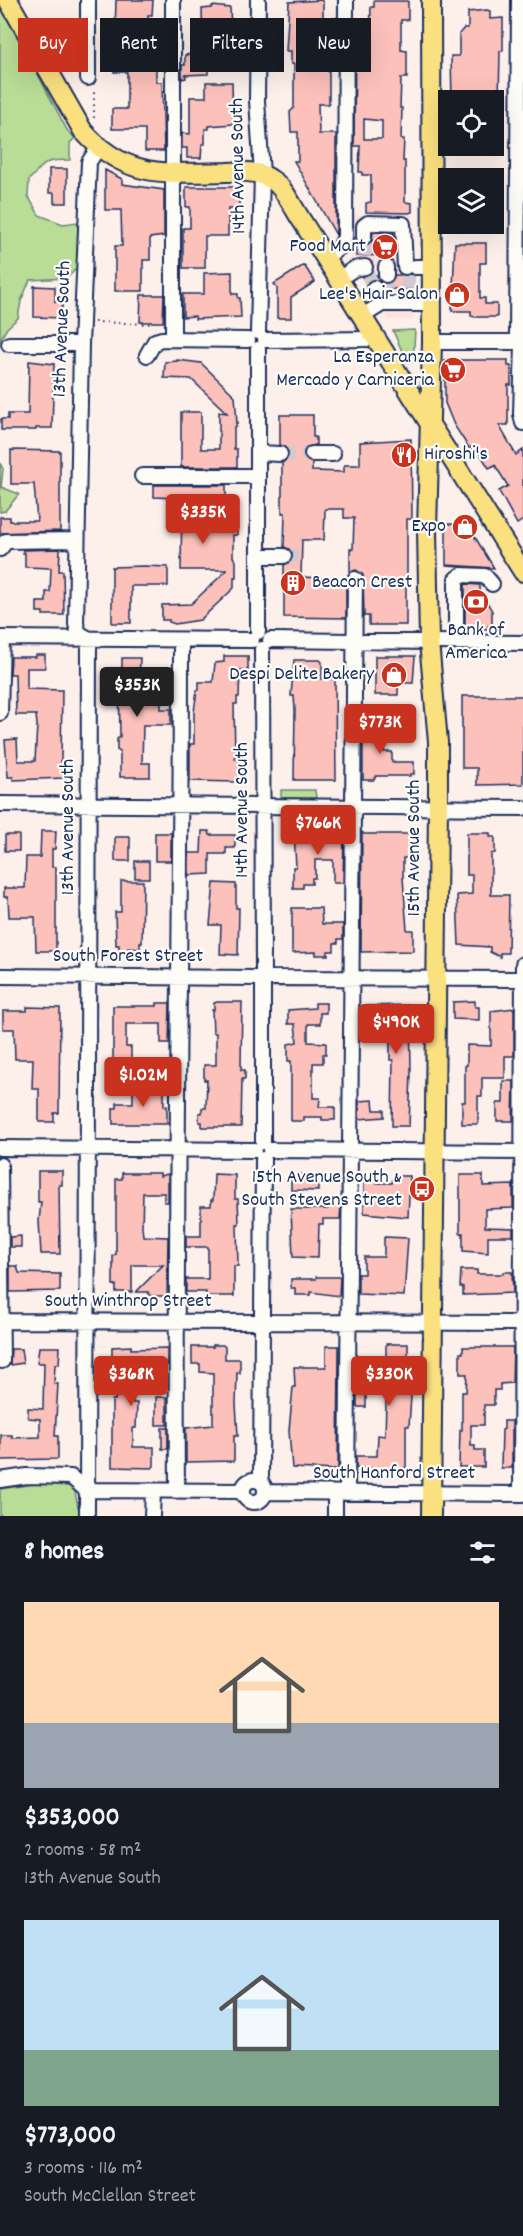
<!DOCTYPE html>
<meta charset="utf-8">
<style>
:root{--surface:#171b24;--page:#242831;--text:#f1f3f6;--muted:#9ea1a6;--accent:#c8321e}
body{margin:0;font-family:Dekko,sans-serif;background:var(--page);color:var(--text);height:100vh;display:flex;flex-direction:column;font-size:22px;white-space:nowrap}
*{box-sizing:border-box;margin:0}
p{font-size:20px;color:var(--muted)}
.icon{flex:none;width:33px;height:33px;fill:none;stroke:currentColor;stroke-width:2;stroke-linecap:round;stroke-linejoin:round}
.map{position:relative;height:1516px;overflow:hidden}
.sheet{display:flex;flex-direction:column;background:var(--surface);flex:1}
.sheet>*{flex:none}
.guide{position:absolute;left:18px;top:18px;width:488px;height:54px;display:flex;gap:12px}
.fabs{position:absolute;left:438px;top:90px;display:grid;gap:12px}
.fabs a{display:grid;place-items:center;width:66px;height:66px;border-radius:0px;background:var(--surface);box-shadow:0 6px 24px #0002;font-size:30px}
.price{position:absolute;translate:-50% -51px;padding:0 14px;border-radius:6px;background:var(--accent);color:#fff;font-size:20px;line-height:39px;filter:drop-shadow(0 2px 3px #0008)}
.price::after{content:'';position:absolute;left:50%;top:36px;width:18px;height:14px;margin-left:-9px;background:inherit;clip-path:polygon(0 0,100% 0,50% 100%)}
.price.active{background:#222;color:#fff}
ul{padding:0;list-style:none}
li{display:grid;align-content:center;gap:12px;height:318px;padding:0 24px}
li span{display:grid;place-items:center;height:186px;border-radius:0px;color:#555}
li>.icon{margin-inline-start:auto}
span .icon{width:108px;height:108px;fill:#fffc;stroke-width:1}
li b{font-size:26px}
h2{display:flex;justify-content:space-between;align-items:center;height:72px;padding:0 24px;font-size:26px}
.tag{padding:0 21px;border-radius:0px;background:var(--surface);box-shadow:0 6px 24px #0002;font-size:21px;line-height:54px}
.tag.active{background:var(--accent);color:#fff}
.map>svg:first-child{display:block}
</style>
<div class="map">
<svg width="523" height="1516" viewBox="0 0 523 1516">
<rect width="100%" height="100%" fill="#fdf0eb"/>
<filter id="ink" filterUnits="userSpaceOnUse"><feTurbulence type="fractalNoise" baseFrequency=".0167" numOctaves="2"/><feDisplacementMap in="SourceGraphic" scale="12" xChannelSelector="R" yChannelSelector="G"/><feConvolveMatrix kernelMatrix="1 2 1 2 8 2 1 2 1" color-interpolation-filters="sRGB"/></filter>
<g filter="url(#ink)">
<path fill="#fde2dd" d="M349,215h64v105h-24l-40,-66z"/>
<path fill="#b9dc96" stroke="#6a867a" stroke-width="1.5" d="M0,2l67,128 8,8 -5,5v17c-26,0 -24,2 -41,20l-1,16 11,19 24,9 15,-2 -1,46 -10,10 -37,2 -9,21 -3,17 -11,10 -7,12z
M415,330l-2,32h-6l-14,-31z
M0,463l3,6 -2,18 18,7 -14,17 -5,1z
M281,790h34l1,8h-35z
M41,1483l33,4 6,29h-80v-27z"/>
<path fill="#fdc1bb" stroke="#1b2f5e" stroke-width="1.5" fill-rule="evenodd" d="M116,0h37l-1,15h-4l-1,41h9v26h6l2,69h-19v-22h-33v-20h15v-37h-13z
M321,0l2,2v16h14v31l-8,-1v56h-11l1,30h17v101l-42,-74h4v-29h-7l-1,-20 4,-4v-44h-3v-13h-5l3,-49z
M374,1h34v19h-7v30l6,1v27h-6l-1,30h2l-1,31h3l-1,22h2v41l7,1v9l-3,1 -43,-1v-9l5,-1v-27h-9v-3h-3l1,-26h-6l1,-112 15,1 1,-28h3zM364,119l18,2v18h-18z
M212,6l18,2 2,38 -18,1 1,5h-12l-1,-43 10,-1z
M487,10l3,1v8l13,-1v32l-3,1 -1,49h-47l-1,-44h8v-22l5,-6h4v-16z
M208,52v22l-23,1 1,3 -4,1v-14h3v-10z
M206,82h26l1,42 -24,2v3h-4v15h-3l-1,14h-14v-10h-5v-15l8,1v-37h16z
M49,169h18v34h-13v-10h-5z
M105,170l17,9v5l42,6v46l-14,2v22h-7v31h-28v-45h7l-1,-36h-16z
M186,187h53v22h-11v27h-23v32h-22v-40h7v-21h-4z
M373,232l21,1 1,22 -39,1v-15l4,4h8l4,-4z
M455,243h31v20h-6v35h5v6h12v13h-22l-4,-1v-5h-19z
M304,265l11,17 -24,15v21h-14v-30l-3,-4z
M232,272v22h6v4h2l1,19 -46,2v-3l-12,1v-23h21v-21z
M369,275h8l2,5 6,4 6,-2 4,-7h16v14h-27l-5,-8 -4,-2 -9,4 -4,-6z
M34,286l21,1v15h7v16l-28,-1z
M141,295h23l-1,27h-23z
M177,360l24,3 34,33 2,27 -1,-1v5h-2v22h3v18h-56v-55h20v37h18v-37l8,1 -36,-34 -27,-1 1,-16 12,-1z
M445,360h63v6h3v19h-3v40h-9l17,30 7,-5v70l-6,4 -18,-33 9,-5 -13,-21 -6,3 -10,-16 -4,2 -4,-7 -2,1 -15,-23 -9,-22z
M29,361l25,3 -2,64h-16v2h-35v-11h7v-5h20z
M280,415h33v22h3v8l-9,2 -4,6 2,6 7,4v8l32,1v-7h16v-23l51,-3 1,80h-5v57h2v9h-3v40h-37v-9h-5l-1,-41 -7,-5 -6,2v-23h3l1,-31h-10v-9h-19l-1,31h-22l-1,37 45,2v39l-62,-1v-52l7,-4 2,-6 -4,-6 -5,-2 1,-34h-3v-50l5,-4 2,-5 -4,-7 -5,-2z
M11,450l49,1v80l-60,2v-16h10v4h27l-3,-37h-23z
M154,485h72v28l8,1 3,3v18h-4v22l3,4v16h-2v11l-34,32 -25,4 -6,-2v-2h-7v-15l29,-1 36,-34h-46l1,-70h-6v-2l-22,-1z
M446,524h21l27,44 -48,-3z
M60,549l-1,22h4l1,44h-21v-3h-6v-10h9v-10h4l1,-24 -26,-1v-14h-2v-3z
M144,566l24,1v19h-37v37h-19v-56z
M465,584l15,1v5l12,21v15h-4v3l-23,-1z
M36,655h9v13h-18v21l35,1 -1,72h2l1,16 -51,2v-3h-5l-3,-37 12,-1 1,22h17l2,-36 -1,-10h-20l-1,-41h-5l1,-17h25z
M224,656h24v14h-8l-1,27h-2v7h-3l1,55h4v23l-49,-1v-37h4v-32l3,-22h2v-8h14l2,-19 9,-1z
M375,656h40l-2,27h-15v12h-23z
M122,658h18l-1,25h12v3h10v23h10v16h-28l-1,38h8v14h-30v-25l-3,-2v-11l3,-2 -1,-61 1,-8h2z
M294,660h26l2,2v17h13l1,101h-42l1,-70 -1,-14h-3z
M462,696h61v88l-46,1v-17h-15z
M363,721l21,1v30h8v10h22v12h-4v2h-34l-2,4h-11z
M41,831h15l-1,18h-3v18h4v84h-20l-1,-34h-26l-1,-20h-4v-9h21l1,-31h14z
M202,831h7l1,4h25v13h-9v6h-16v20l-21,1v-22h12z
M341,831l3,1 -1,51h-10v-23h-18v18h-3v6h-9v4h-10v-21h3l-2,-35h9v4h23v-4z
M362,832l2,2h47v24h-8v20l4,52h6v21l-52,1z
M155,833h16v28h-16z
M467,833h23v4h5v16l-4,1v41h18l-1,58h-8v4l-10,-5v-5l-31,-2 -2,-50 15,-1v-19h-5z
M5,835h14v16h-14z
M115,837h15v24h-15z
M135,861h14v17h-14z
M121,881h22l-1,62h-2v6l-12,-1v3h-9v-6h-3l-1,-33h6z
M214,883l22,1v24h3l-1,47 -18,-1 1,-29h-11z
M292,908h29l1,16h21v15h-5v4h-4v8h-6v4h-12v-3l-24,1z
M475,1001v6h4v13l-26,-1v-17z
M217,1002h25l-1,63v5h4v9h-3l-1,48h-39v-5h-3v-9h3v-5h4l1,-28h-3v-15h12v-32h-3l-1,-23h2v-7z
M157,1003h13l-1,40h-8v-19h-35v23h5v21h7v16h-25v-78h44z
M315,1003h11v10h-6v11h-12v18l18,1v11h-3v9h-10v35h7l-1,9h16v13h-13v-3h-18v4h-13v-60h-3v-17l9,-2 -2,-18h-7v-14l27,-2z
M410,1005l1,67 -2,54h-17l1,-66h-3v-39l-30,1v-16z
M27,1007l33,1 -1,105h-5v9h-15v-33h-7l1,-30h-18l-1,-30h-11v-18h24z
M514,1008v48h-9v22h-23v18h-4v28h-16v-22h3v-36l2,-1v-20l24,1v-35z
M158,1067h11v16h-11z
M503,1081h11l-1,40h-16v-18h6z
M133,1086h31v20h3v18h-54v-16h4v-5h16z
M373,1100l1,10h10v7l-25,2v-18z
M38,1171h24v14h-3l1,69h-19l-2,-33 2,-19h-3z
M122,1173h38v3l8,-2v28h-4v-9h-21l-1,34 1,9 25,1 -1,59h-17l-2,-4h-12l27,-27h-31v27h-16v-7h-3v-29l3,-2v-75h6z
M214,1174l21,1v24h3l1,25h-2l1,42h-4v30h-28v-4h-20v-13h22v-32h-22v-11h15v-30h10v-6h2z
M291,1174l31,1v9h-4v7l-27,-1z
M460,1175h23v11l30,-1v23l-28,1v18l28,1v8h-25v17l-25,-2v-18h-3z
M364,1176l13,1v6h15l2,-7h16l-2,41 -44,-4z
M328,1205h13l-1,14h-17v5h-4l-1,34 -25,-1 -2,-48h37z
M21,1236v11h-11v-10z
M384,1237l24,1 -4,58 -46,-2v-20h6v-17h20z
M10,1266h7l2,7 41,1v17l-50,1z
M461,1270h16v4h26v-2h9l1,21 -50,2v-8h-3z
M316,1277h24l-1,19 -28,-4v3h-16v-7h-4v-9h25z
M386,1344h22v23l1,5h3v10l-3,44h-3v42h-3v2l-47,-2v-12h21l1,-21 7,1 1,-34 -1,-19 -19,-1v25h-9v-42h29z
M213,1345h10l2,2v12h15v14h-3l-1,31 2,32h-4v25l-48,1v-34l27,-3v-52l-13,-1v-8h-8v-17h21z
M131,1346v3l36,-1v17l-36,1v31h2v6h4l-1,25h-3v19h21v19l-2,2 -40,-1v-67h3v-3h3v-25h-3v-14h-3v-11z
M326,1346h13l-1,124 -46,-2 -3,-37 4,-44h2l-1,-20h32z
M39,1347h21l-1,17h-4l-1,20h4l-3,52h3v23l-57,1v-25h11v3l28,-1v-18l-12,-1v-10l15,1 1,-46h-7z
M463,1347h50l-1,36 -12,1v6h-6v15h-10v20h-13v21h4v4h9v17h-25l1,-37h2v-38h4l1,-18h-7v-21h3z
M11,1349h10l2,14 -13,2z
M156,1397h11v28h-11z
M504,1421h8v47h-11l1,-38 2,-1z
M162,1428h6v21h-6z"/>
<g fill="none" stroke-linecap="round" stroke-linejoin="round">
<path stroke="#d0c9cf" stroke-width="14" stroke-dasharray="14 7" stroke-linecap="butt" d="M364,256v-19
M368,275l6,13
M386,275v14
M408,289v-14
M280,454h32
M284,556h17"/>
<g stroke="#1b2f5e" stroke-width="18">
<path id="minor" d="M88,0v78
M364,237v-11l4,-3 35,1 2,43
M325,258l15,-11 5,-10 1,-237
M386,267v8
M415,267h16
M338,279l16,-10 11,-2
M374,288l8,16
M361,317l21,-13h50
M258,332l4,-158 -5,-73 1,-101
M173,339v-339
M265,340l110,-1
M432,342h91
M517,342l2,-342
M523,342l-2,72 2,9
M9,344h72
M258,349v283
M147,355l8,-14 7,-2 86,1
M258,453l22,1
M312,454h21
M142,476h116
M0,549l6,-8 70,-1
M258,556h26
M0,638l252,2
M270,640l253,3
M456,642v-63l5,-4 24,1 7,8
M262,649l1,322
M0,713l2,-75
M0,804l523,4
M0,976l257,2
M271,978l252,1
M263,1142v-157
M0,1148l254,2
M270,1150l253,2
M0,1165l2,196
M262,1315l1,-156
M0,1321l255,1
M269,1322l254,1
M243 1491a11 11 0 1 1 22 0a11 11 0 1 1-22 0Z
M0,1480l27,-4 44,1 15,13 157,1
M259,1481l2,-6 1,-146
M177,1491c-2,-284 4,-568 4,-851
M266,1492l257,2
M335,1493v23
M347,1493l8,-914
M521,1494l2,-530
M87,1516l2,-877 -10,-6 -3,-9 5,-280 8,-182 9,-14
M152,1516l1,-25"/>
</g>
<g stroke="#1b2f5e" stroke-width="22">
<path id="major" d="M8,0l75,131c44,49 83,42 144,41 15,-1 33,-1 45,8 13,8 21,28 30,41l221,351
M431,1516l7,-710v-64l-9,-100 -2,-112 5,-188 -1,-342"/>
</g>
<path stroke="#1b2f5e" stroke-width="2" stroke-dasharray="1.5 4.5" stroke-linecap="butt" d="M94,118v-30
M94,322l58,2"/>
<use href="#minor" stroke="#fdfcf7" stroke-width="14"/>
<use href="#major" stroke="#fbe080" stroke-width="18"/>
</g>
</g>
<defs>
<g id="supermarket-disc" transform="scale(1.35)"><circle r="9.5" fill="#c8321e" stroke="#fdfcf7"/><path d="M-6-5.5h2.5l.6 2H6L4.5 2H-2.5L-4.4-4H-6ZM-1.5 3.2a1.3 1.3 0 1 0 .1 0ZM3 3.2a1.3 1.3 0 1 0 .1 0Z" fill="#fff"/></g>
<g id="shop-disc" transform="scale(1.35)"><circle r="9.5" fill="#c8321e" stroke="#fdfcf7"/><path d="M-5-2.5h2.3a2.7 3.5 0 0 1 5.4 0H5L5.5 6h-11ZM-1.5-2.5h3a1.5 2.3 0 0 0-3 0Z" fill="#fff"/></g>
<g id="restaurant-disc" transform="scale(1.35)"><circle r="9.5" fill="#c8321e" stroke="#fdfcf7"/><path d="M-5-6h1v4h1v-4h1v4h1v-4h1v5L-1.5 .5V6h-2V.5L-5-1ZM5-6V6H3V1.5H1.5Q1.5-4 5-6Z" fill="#fff"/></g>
<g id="building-disc" transform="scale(1.35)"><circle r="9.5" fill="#c8321e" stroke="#fdfcf7"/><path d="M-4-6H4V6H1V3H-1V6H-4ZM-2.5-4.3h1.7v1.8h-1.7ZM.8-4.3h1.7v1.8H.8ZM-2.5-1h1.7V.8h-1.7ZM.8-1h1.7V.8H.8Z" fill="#fff"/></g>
<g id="bank-disc" transform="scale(1.35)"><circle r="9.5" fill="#c8321e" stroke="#fdfcf7"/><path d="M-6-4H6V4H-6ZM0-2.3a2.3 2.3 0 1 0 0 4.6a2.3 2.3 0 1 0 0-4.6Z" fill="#fff"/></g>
<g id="bus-disc" transform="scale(1.35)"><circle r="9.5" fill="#c8321e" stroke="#fdfcf7"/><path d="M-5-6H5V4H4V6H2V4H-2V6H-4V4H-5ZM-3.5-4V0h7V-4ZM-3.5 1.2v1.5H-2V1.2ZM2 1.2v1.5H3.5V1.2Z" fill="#fff"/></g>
</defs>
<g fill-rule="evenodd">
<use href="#supermarket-disc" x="385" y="247"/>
<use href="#shop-disc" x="457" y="295"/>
<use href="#supermarket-disc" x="453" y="370"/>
<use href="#restaurant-disc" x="404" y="455"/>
<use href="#shop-disc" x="465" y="527"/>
<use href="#building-disc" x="293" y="583"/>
<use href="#bank-disc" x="476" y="602"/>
<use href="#shop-disc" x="394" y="675"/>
<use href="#bus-disc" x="422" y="1189"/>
</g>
<g text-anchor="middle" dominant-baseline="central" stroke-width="4.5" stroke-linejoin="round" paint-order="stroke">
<g font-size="20" fill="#1b2f5e" stroke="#fdfcf7">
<text transform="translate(239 166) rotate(-91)">14th Avenue South</text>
<text transform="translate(63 329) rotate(-88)">13th Avenue South</text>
<text transform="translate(243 810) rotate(-90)">14th Avenue South</text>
<text transform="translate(69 827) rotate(-90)">13th Avenue South</text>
<text transform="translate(415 848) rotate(-90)">15th Avenue South</text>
<text x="128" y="957">South Forest Street</text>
<text x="128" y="1302">South Winthrop Street</text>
<text x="394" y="1474">South Hanford Street</text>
</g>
<g font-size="20" fill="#1b2f5e" stroke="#fdfcf7" text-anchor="end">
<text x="366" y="247">Food Mart</text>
<text x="438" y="295">Lee's Hair Salon</text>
<text x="434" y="358">La Esperanza<tspan x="434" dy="23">Mercado y Carniceria</tspan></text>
<text x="424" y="455" text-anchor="start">Hiroshi's</text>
<text x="446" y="527">Expo</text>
<text x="312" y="583" text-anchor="start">Beacon Crest</text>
<text x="476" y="631" text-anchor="middle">Bank of<tspan x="476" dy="23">America</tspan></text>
<text x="374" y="675">Despi Delite Bakery</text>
<text x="402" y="1178">15th Avenue South &amp;<tspan x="402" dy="23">South Stevens Street</tspan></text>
</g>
</g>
</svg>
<div class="fabs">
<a><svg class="icon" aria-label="locate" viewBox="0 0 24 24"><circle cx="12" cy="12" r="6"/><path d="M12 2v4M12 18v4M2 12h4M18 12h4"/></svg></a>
<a><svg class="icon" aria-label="layers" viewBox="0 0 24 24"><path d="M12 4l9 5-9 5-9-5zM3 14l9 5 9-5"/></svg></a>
</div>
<b class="price" style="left:203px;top:545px">$335K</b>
<b class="price active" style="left:137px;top:718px">$353K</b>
<b class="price" style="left:380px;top:755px">$773K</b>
<b class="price" style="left:318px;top:856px">$766K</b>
<b class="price" style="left:396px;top:1055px">$490K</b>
<b class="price" style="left:143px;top:1108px">$1.02M</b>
<b class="price" style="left:131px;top:1407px">$368K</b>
<b class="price" style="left:389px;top:1407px">$330K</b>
<div class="guide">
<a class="tag active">Buy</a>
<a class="tag">Rent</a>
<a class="tag">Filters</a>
<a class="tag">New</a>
</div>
</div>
<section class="sheet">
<h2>8 homes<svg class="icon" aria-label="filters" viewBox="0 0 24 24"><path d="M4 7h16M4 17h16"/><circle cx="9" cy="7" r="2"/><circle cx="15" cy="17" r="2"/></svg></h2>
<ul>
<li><span style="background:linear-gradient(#ffd9b3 65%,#9aa5b1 0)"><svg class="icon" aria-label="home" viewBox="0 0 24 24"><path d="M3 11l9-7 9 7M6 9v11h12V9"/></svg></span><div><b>$353,000</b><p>2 rooms · 58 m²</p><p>13th Avenue South</p></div></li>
<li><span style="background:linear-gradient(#bfe0f5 70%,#7fa58c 0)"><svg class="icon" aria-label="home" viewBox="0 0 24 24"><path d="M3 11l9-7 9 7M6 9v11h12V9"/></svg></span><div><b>$773,000</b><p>3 rooms · 116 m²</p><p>South McClellan Street</p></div></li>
</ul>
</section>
